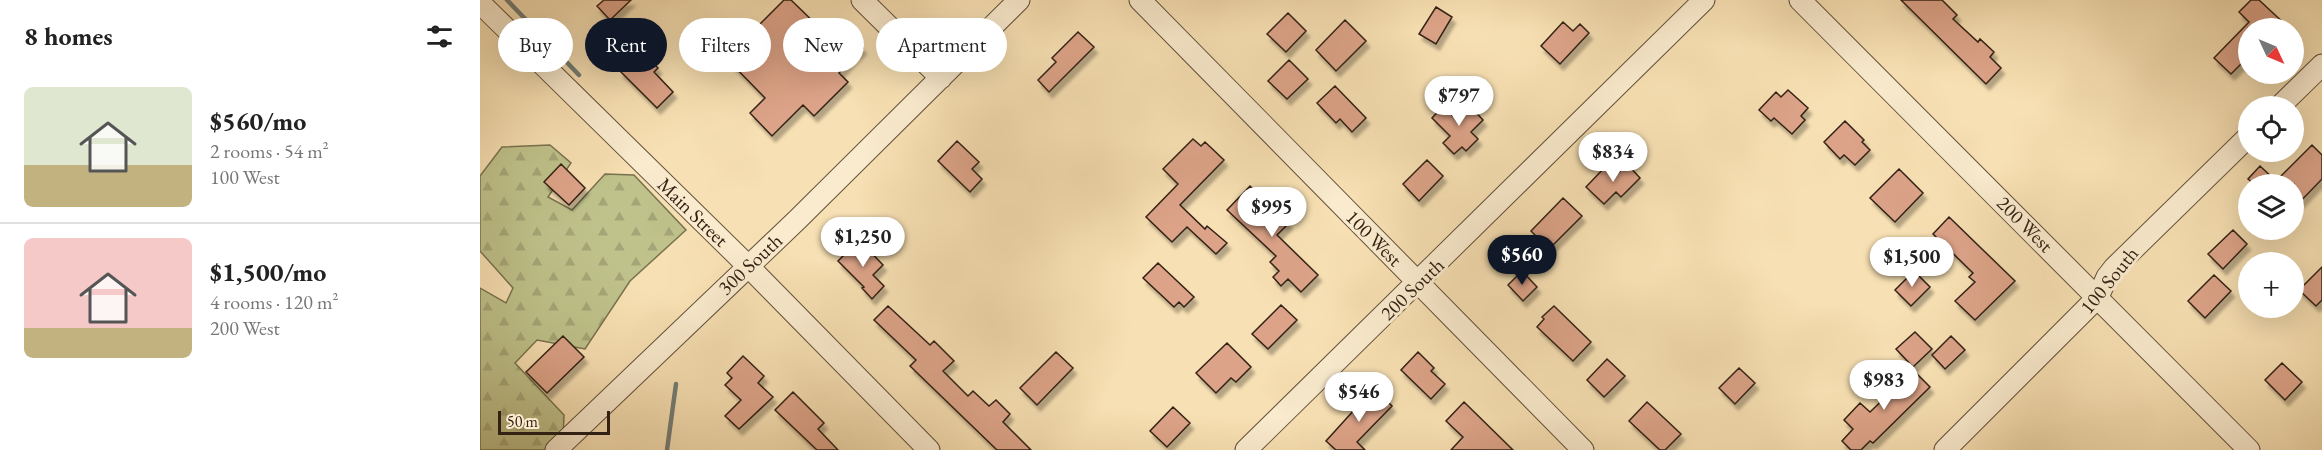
<!DOCTYPE html>
<meta charset="utf-8">
<style>
:root{--surface:#fff;--page:#f6f6f6;--text:#222;--muted:#767676;--line:#e0e0e0;--accent:#111827}
body{margin:0;font-family:"EB Garamond",serif;background:var(--page);color:var(--text);height:100vh;display:flex;flex-direction:column;font-size:22px;white-space:nowrap}
*{box-sizing:border-box;margin:0}
p{font-size:20px;color:var(--muted)}
.icon{flex:none;width:33px;height:33px;fill:none;stroke:currentColor;stroke-width:2;stroke-linecap:round;stroke-linejoin:round}
.map{position:relative;flex:1;overflow:hidden}
.panel{display:flex;flex-direction:column;background:var(--surface);width:480px}
.panel>*{flex:none}
.banner{position:absolute;left:18px;top:18px;width:570px;height:54px;display:flex;gap:12px}
.needle{width:39px;rotate:134deg}
.fabs{position:absolute;left:1758px;top:18px;display:grid;gap:12px}
.fabs a{display:grid;place-items:center;width:66px;height:66px;border-radius:50%;background:var(--surface);box-shadow:0 6px 24px #0002;font-size:30px}
.scale{position:absolute;left:18px;bottom:15px;width:112px;box-sizing:border-box;padding-left:6px;border:3px solid #332114;border-top:0;font-size:16px;line-height:21px;white-space:nowrap;color:#332114;-webkit-text-stroke:4px #faebce;paint-order:stroke}
.price{position:absolute;translate:-50% -51px;padding:0 14px;border-radius:21px;background:#fff;color:#222;font-size:20px;line-height:39px;filter:drop-shadow(0 2px 3px #0008)}
.price::after{content:'';position:absolute;left:50%;top:36px;width:18px;height:14px;margin-left:-9px;background:inherit;clip-path:polygon(0 0,100% 0,50% 100%)}
.price.on{background:var(--accent);color:#fff}
ul{padding:0;list-style:none}
li{display:flex;align-items:center;gap:18px;height:150px;padding:0 24px}
li+li{border-top:2px solid var(--line)}
li span{display:grid;place-items:center;flex:none;width:168px;height:120px;border-radius:9px;color:#555}
li>.icon{margin-inline-start:auto}
span .icon{width:72px;height:72px;fill:#fffc;stroke-width:1}
li b{font-size:26px}
h2{display:flex;justify-content:space-between;align-items:center;height:72px;padding:0 24px;font-size:26px}
.pill{padding:0 21px;border-radius:27px;background:var(--surface);box-shadow:0 6px 24px #0002;font-size:21px;line-height:54px}
.pill.on{background:var(--accent);color:#fff}
main{display:flex;flex:1;min-height:0}
.map>svg:first-child{display:block}
</style>
<main>
<section class="panel">
<h2>8 homes<svg class="icon" aria-label="filters" viewBox="0 0 24 24"><path d="M4 7h16M4 17h16"/><circle cx="9" cy="7" r="2"/><circle cx="15" cy="17" r="2"/></svg></h2>
<ul>
<li><span style="background:linear-gradient(#dfe7d0 65%,#c2b280 0)"><svg class="icon" aria-label="home" viewBox="0 0 24 24"><path d="M3 11l9-7 9 7M6 9v11h12V9"/></svg></span><div><b>$560/mo</b><p>2 rooms · 54 m²</p><p>100 West</p></div></li>
<li><span style="background:linear-gradient(#f6c9c9 75%,#c2b280 0)"><svg class="icon" aria-label="home" viewBox="0 0 24 24"><path d="M3 11l9-7 9 7M6 9v11h12V9"/></svg></span><div><b>$1,500/mo</b><p>4 rooms · 120 m²</p><p>200 West</p></div></li>
</ul>
</section>
<div class="map">
<svg width="1842" height="450" viewBox="0 0 1842 450">
<defs>
<pattern id="forest-firs" width="22" height="20" patternUnits="userSpaceOnUse" patternTransform="scale(1.5)"><rect width="22" height="20" fill="#bfc28b"/><path d="M5 1l3.5 6h-7zM16 11l3.5 6h-7z" fill="#a5a677"/></pattern>
<filter id="shadow"><feDropShadow dx="3.5" dy="6" stdDeviation="1.5" flood-color="#0004"/></filter>
</defs>
<rect width="100%" height="100%" fill="#f7e0b3"/>
<filter id="stains"><feTurbulence type="fractalNoise" baseFrequency=".00333" numOctaves="4"/><feColorMatrix values="0 0 0 0 .2 0 0 0 0 .09 0 0 0 0 .02 0 0 0 .5 -.17"/></filter>
<radialGradient id="worn" r=".72"><stop offset=".6" stop-color="#630" stop-opacity="0"/><stop offset="1" stop-color="#630" stop-opacity=".3"/></radialGradient>
<path fill="url(#forest-firs)" stroke="#797250" stroke-width="1.5" d="M70,145l21,18 -23,34 24,13 33,-36 29,1 52,55 -56,51 -45,68 -48,-9 -22,23 49,52 -1,24 -11,11h-72v-162l26,15 7,-15 -33,-37v-75l22,-29z"/>
<g fill="none" stroke-linecap="round" stroke-linejoin="round">
<path stroke="#747d75" stroke-width="4.5" d="M27,0l72,75
M187,450l9,-66"/>
</g>
<path fill="#dca388" stroke="#332114" stroke-width="1.5" filter="url(#shadow)" d="M124,0h27l-21,20 -13,-14z
M304,0h7l33,32 11,-11 28,27 -24,25 9,9 -34,34 -11,-11 -31,31 -22,-23 15,-15 -39,-40z
M1421,0h41l15,15 -4,4 25,23 2,-3 14,13 -4,5 11,11 -15,16z
M1771,0h8l30,28h-41v29l-17,17 -17,-16 35,-36 -10,-10z
M956,7l16,10 -16,27 -17,-10z
M808,13l18,18 -20,21 -19,-18z
M865,20l21,21 -30,30 -20,-21z
M133,21l18,19 -6,6 18,18 6,-5 9,9 -4,4 19,20 -16,16 -37,-37 4,-4 -28,-29z
M1083,22l10,9 7,-7 9,9 -29,31 -19,-18z
M598,32l16,15 -45,45 -11,-12 18,-18 -4,-4z
M809,60l19,19 -21,20 -19,-18z
M855,86l31,32 -14,14 -12,-13 -4,4 -19,-20z
M1308,90l20,18 -7,8 4,4 -13,14 -18,-16 -3,3 -12,-11 17,-18 5,5z
M986,102l17,18 -12,12 7,7 -12,12 -4,-4 -8,7 -11,-11 7,-7 -18,-18 11,-12 10,10z
M1365,121l19,19 -2,2 8,8 -15,15 -11,-10 -4,4 -16,-17z
M713,139l8,7 4,-4 19,18 -44,45 25,24 2,-3 20,17 -11,11 -29,-27 -15,15 -26,-25 32,-33 -15,-15z
M477,141l22,21 -7,7 10,10 -12,13 -32,-31z
M1832,145l10,10v24l-28,29v-24h-40l-6,-5 12,-13 16,15z
M947,160l16,16 -24,25 -16,-17z
M81,164l24,24 -16,17 -25,-23z
M1147,164l13,14 -19,19 -5,-5 -12,12 -18,-17 20,-21 10,9z
M1419,169l24,24 -28,29 -25,-24z
M770,186l39,37 -12,12 41,40 -17,17 -13,-13 -7,7 -8,-9 6,-6 -9,-9 6,-6 -49,-46z
M1083,198l19,18 -33,33 -18,-18z
M1469,217l66,64 -40,39 -20,-19 20,-19 -6,-5 4,-4 -40,-39z
M1753,230l14,14 -24,25 -15,-15z
M379,240l24,25 -10,10 11,11 -12,13 -10,-11 2,-1 -26,-26z
M678,263l36,34 -10,10 -5,-5 -5,5 -31,-29z
M1842,267v33l-6,6 -17,-16z
M1042,271l15,16 -14,14 -15,-16z
M1434,271l16,16 -19,19 -16,-16z
M1734,275l17,16 -26,27 -17,-17z
M801,305l16,15 -29,29 -16,-15z
M408,306l42,39 4,-4 20,20 -11,10 25,25 5,-5 16,15 7,-6 14,14 -7,8 28,28h-34l-87,-84 6,-6 -42,-40z
M1074,306l37,36 -18,19 -36,-34 7,-8 -2,-2z
M1435,332l17,17 -19,18 -17,-18z
M83,336l21,21 -37,36 -21,-21z
M1471,336l14,14 -20,19 -13,-14z
M747,343l24,24 -15,15 -5,-4 -15,15 -20,-20z
M576,352l17,16 -36,37 -17,-17z
M938,352l16,16 -3,3 14,13 -14,15 -30,-29z
M263,356l21,20 -6,7 15,14 -34,32 -14,-13 16,-16 -16,-15 7,-7 -5,-5z
M1127,359l18,17 -21,21 -17,-17z
M1802,363l20,19 -17,18 -20,-20z
M1430,367l20,20 -57,56 -3,-2 -9,9h-10l-9,-9 11,-12 -9,-9 16,-17 10,9 25,-24 -3,-3z
M1259,368l16,15 -20,21 -16,-16z
M894,388l18,18 -35,36 8,8h-29l-10,-9z
M313,392l31,31 -6,6 20,21h-21l-42,-40z
M984,402l49,48h-62l12,-13 -17,-16z
M1167,402l34,32 -16,16h-5l-31,-29z
M693,407l17,16 -23,24 -17,-16z"/>
<g fill="none" stroke-linecap="round" stroke-linejoin="round">
<g stroke="#64513c" stroke-width="23">
<path id="minor" d="M382,0l79,78
M660,0l443,450
M1320,0l449,450
M0,3l268,263 181,184
M1800,106l42,-41
M76,450l241,-230 222,-220
M766,450l458,-450
M1465,450l153,-153 9,-20 7,-9 134,-131"/>
</g>
<use href="#minor" stroke="#faebce" stroke-width="21"/>
</g>
<g text-anchor="middle" dominant-baseline="central" stroke-width="6" stroke-linejoin="round" paint-order="stroke">
<g font-size="20" fill="#332114" stroke="#faebce">
<text transform="translate(213 212) rotate(44)">Main Street</text>
<text transform="translate(1545 224) rotate(45)">200 West</text>
<text transform="translate(894 238) rotate(45)">100 West</text>
<text transform="translate(270 264) rotate(-43)">300 South</text>
<text transform="translate(1629 280) rotate(-51)">100 South</text>
<text transform="translate(932 289) rotate(-44)">200 South</text>
</g>
</g>
<rect width="100%" height="100%" filter="url(#stains)"/>
<rect width="100%" height="100%" fill="url(#worn)"/>
</svg>
<div class="fabs">
<a><svg class="needle" viewBox="-14 -14 28 28"><path d="M0-13l5 13h-10z" fill="#e53935"/><path d="M0 13l5-13h-10z" fill="#767676"/></svg></a>
<a><svg class="icon" aria-label="locate" viewBox="0 0 24 24"><circle cx="12" cy="12" r="6"/><path d="M12 2v4M12 18v4M2 12h4M18 12h4"/></svg></a>
<a><svg class="icon" aria-label="layers" viewBox="0 0 24 24"><path d="M12 4l9 5-9 5-9-5zM3 14l9 5 9-5"/></svg></a>
<a>+</a>
</div>
<div class="scale">50 m</div>
<b class="price" style="left:979px;top:127px">$797</b>
<b class="price" style="left:1133px;top:183px">$834</b>
<b class="price" style="left:792px;top:238px">$995</b>
<b class="price" style="left:383px;top:268px">$1,250</b>
<b class="price on" style="left:1042px;top:286px">$560</b>
<b class="price" style="left:1432px;top:288px">$1,500</b>
<b class="price" style="left:1404px;top:411px">$983</b>
<b class="price" style="left:879px;top:423px">$546</b>
<div class="banner">
<a class="pill">Buy</a>
<a class="pill on">Rent</a>
<a class="pill">Filters</a>
<a class="pill">New</a>
<a class="pill">Apartment</a>
</div>
</div>
</main>
